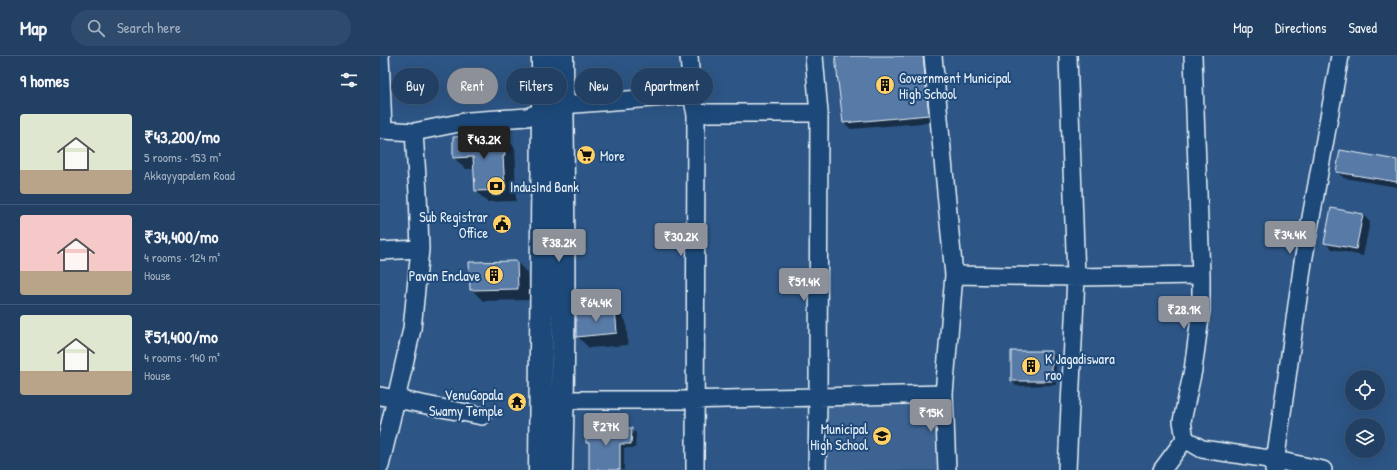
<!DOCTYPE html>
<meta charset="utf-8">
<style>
:root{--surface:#224064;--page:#2e4b6d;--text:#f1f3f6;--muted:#a2afbf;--line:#3f5978;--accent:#8c9099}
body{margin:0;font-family:"Patrick Hand",sans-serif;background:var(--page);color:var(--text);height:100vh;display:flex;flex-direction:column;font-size:15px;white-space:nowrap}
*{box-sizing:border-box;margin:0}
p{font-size:13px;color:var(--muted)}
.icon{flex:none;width:22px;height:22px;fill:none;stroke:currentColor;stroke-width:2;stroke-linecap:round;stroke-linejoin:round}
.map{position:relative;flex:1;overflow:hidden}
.panel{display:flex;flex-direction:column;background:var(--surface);width:380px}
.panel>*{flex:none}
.top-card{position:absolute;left:12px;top:12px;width:380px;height:36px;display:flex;gap:8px}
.buttons{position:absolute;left:965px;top:314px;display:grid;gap:8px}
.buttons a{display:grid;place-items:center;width:40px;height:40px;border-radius:50%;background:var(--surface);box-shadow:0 4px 16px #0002,0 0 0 1px var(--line);font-size:20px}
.price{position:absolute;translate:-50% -34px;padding:0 9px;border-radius:4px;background:var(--accent);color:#fff;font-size:13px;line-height:26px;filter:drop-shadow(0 1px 2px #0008)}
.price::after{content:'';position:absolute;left:50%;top:24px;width:12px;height:9px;margin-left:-6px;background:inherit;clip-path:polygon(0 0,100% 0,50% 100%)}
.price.active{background:#222;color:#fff}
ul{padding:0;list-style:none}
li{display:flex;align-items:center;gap:12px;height:100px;padding:0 20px}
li+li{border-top:1px solid var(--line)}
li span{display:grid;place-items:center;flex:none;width:112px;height:80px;border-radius:4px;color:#555}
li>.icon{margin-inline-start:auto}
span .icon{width:48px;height:48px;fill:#fffc;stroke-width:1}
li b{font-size:17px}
h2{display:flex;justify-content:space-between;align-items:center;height:48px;padding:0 20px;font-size:17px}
.chip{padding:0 14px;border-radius:18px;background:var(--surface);box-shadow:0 4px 16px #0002,0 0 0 1px var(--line);font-size:14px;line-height:36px}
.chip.active{background:var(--accent);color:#fff}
header{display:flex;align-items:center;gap:24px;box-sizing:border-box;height:56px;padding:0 20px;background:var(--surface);border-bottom:1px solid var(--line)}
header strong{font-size:19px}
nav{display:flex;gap:22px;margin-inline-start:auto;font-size:14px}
.search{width:280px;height:36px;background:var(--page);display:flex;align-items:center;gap:10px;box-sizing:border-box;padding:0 14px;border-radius:22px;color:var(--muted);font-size:15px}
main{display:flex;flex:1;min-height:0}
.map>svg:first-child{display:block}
</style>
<header>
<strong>Map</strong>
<div class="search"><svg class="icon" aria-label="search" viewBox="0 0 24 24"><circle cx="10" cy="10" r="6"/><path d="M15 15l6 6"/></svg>Search here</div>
<nav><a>Map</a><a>Directions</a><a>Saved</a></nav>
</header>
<main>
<section class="panel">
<h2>9 homes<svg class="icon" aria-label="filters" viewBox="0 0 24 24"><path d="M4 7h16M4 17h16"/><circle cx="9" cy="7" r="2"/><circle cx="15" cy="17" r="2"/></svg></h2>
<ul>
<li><span style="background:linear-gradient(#dfe7d0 70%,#b9a48a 0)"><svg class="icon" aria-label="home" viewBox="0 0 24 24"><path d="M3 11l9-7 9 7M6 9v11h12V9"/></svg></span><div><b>₹43,200/mo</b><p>5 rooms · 153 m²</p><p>Akkayyapalem Road</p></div></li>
<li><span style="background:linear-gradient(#f6c9c9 70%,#b9a48a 0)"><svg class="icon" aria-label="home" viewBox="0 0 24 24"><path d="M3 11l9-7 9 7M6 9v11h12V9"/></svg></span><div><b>₹34,400/mo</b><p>4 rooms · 124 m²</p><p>House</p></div></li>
<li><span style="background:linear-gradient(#dfe7d0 70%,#b9a48a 0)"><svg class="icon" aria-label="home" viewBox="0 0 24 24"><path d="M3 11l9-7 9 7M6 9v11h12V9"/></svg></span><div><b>₹51,400/mo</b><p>4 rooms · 140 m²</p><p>House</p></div></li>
</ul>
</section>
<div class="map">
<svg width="1017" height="414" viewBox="0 0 1017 414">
<rect width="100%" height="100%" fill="#2d5686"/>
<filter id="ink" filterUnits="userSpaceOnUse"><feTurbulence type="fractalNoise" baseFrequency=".025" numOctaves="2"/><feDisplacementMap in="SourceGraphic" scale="8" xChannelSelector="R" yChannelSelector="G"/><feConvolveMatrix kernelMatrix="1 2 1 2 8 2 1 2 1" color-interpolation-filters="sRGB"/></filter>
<g filter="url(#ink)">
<path fill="#3d6492" d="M561,343l1,71h-119l1,-68z"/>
<path fill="#0007" d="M456,0h97l2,66 -84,7 -7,-6z
M124,80l11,12 1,19h-1l1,34 -29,1 -11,-11 -1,-22h-9l-12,-11z
M1017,105v26l-53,-9 -7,-6z
M952,153l31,6 7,7 -7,34 -31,-7 -7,-7z
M137,206l11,12 1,26 -46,1 -12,-12z
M235,253l11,12 2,24 -39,3 -12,-12z
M671,296l5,5v28l-40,1 -4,-5z
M251,373l5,4 -1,15h-11v22h-34v-24l-3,-4z"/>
<path fill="#587aa7" stroke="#e8f1f8" d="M455,0h88l6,59 -86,8z
M124,79l1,21h-2l2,34 -30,1 -2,-34 -20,1v-21z
M960,94l57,10v22l-61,-10z
M951,152l32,6 -7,35 -32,-6z
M137,205l1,28 -48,1 -1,-28z
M235,252l2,25 -41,4v-25z
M631,295h41v30h-41z
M206,371l46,1 -1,16h-11v26h-31v-27h-3z"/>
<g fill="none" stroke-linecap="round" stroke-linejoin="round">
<g stroke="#e8f1f8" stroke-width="20">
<path id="minor" d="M0,0l3,74 31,2 55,-11 58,-4 35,-12 130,-10 -3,-39
M434,0l5,57
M553,0l21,219
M813,0l8,219v35l-8,60 -11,51 3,18 17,10 74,11 47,10
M34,76l4,61 2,56 -8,80 -16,70 86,17
M0,195l40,-2
M564,338l3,76
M0,340l16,3 -16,67
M183,344h122l133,-3 1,-284h-111l-12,2 -4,-20
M315,414l1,-355
M437,414l1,-73 126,-3 10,-119 122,2 125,-2
M687,414l9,-193 -8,-221
M782,414l23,-31
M894,414l29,-208 37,-206"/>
</g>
<g stroke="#e8f1f8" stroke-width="25">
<path id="major" d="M160,414l3,-358v-56
M181,414c4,-138 2,-276 1,-414"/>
</g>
<use href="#minor" stroke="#1f4a7a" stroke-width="17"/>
<use href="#major" stroke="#1f4a7a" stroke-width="22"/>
</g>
</g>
<defs>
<g id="building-disc" transform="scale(1)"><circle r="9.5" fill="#ffd166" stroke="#1f4a7a"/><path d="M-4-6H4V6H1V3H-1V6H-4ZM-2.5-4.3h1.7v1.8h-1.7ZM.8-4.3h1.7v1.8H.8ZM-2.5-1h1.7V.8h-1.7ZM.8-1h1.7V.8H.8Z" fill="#111"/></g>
<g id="supermarket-disc" transform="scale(1)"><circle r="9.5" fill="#ffd166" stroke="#1f4a7a"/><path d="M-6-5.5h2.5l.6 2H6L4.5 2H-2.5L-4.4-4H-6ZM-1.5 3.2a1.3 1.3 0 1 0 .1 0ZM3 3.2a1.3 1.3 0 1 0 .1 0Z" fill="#111"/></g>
<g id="bank-disc" transform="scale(1)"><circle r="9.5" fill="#ffd166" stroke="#1f4a7a"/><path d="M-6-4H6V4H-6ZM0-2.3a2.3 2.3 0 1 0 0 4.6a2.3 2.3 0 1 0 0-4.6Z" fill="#111"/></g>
<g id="civic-disc" transform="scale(1)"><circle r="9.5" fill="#ffd166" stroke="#1f4a7a"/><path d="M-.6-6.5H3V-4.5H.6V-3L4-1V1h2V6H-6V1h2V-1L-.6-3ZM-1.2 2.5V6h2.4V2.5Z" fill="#111"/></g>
<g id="temple-disc" transform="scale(1)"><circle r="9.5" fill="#ffd166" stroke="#1f4a7a"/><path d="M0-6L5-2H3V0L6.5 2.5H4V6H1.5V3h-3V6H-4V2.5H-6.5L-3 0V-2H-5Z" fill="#111"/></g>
<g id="school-disc" transform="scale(1)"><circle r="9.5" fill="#ffd166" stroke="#1f4a7a"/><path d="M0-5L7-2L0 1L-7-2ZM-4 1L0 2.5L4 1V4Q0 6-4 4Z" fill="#111"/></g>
</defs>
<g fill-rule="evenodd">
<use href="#building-disc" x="505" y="29"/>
<use href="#supermarket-disc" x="206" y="99"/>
<use href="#bank-disc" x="116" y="130"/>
<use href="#civic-disc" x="122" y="168"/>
<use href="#building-disc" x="114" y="219"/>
<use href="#building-disc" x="651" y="310"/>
<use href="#temple-disc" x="137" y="346"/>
<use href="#school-disc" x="502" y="380"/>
</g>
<g text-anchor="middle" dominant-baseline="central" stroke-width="4" stroke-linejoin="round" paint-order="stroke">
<g font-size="14" fill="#e8f1f8" stroke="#1f4a7a" text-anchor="start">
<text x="519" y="21">Government Municipal<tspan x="519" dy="16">High School</tspan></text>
<text x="220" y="99">More</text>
<text x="130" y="130">IndusInd Bank</text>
<text x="108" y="160" text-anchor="end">Sub Registrar<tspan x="108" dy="16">Office</tspan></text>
<text x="100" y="219" text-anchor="end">Pavan Enclave</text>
<text x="665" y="302">K Jagadiswara<tspan x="665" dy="16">rao</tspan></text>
<text x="123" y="338" text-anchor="end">VenuGopala<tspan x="123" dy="16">Swamy Temple</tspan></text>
<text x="488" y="372" text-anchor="end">Municipal<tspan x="488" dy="16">High School</tspan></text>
</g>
</g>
</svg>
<div class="buttons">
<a><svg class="icon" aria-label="locate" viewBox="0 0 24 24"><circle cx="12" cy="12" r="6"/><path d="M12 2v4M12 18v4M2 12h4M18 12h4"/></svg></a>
<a><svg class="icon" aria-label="layers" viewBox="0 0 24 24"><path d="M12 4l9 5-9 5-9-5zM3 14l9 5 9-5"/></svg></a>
</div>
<b class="price active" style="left:104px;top:104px">₹43.2K</b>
<b class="price" style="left:910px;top:199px">₹34.4K</b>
<b class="price" style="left:301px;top:201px">₹30.2K</b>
<b class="price" style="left:179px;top:207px">₹38.2K</b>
<b class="price" style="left:424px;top:246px">₹51.4K</b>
<b class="price" style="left:216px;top:267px">₹64.4K</b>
<b class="price" style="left:804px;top:274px">₹28.1K</b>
<b class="price" style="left:551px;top:377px">₹15K</b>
<b class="price" style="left:226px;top:391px">₹27K</b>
<div class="top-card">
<a class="chip">Buy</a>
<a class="chip active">Rent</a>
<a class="chip">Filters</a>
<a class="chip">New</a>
<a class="chip">Apartment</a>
</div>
</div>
</main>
